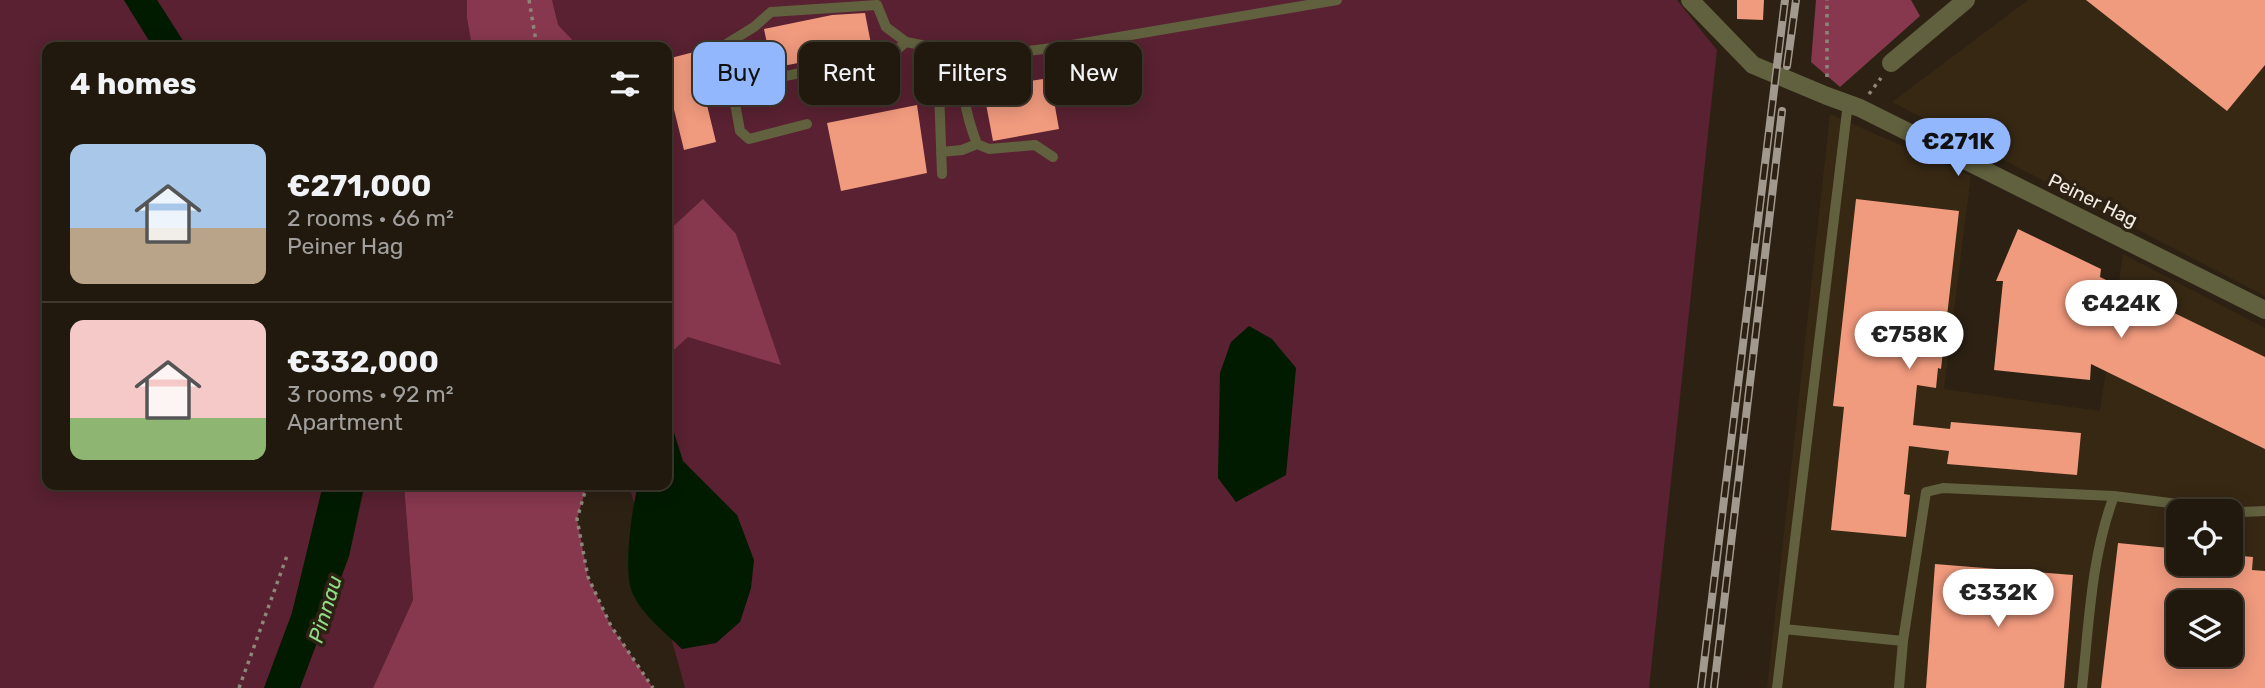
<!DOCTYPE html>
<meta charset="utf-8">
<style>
:root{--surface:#21190e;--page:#292217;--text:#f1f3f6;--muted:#a2a09e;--line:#3e382e;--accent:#92b7fd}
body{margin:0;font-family:Rubik,sans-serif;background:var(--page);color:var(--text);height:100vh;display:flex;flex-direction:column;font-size:26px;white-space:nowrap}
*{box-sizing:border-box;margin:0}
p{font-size:23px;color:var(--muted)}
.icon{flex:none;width:38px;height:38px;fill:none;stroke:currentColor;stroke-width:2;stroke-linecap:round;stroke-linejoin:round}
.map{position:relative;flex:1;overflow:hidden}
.panel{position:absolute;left:42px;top:42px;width:630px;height:448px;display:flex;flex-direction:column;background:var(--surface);border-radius:14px;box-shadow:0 4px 18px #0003,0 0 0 2px var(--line)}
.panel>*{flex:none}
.top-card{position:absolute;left:693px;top:42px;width:665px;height:63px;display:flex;gap:14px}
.fabs{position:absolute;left:2166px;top:499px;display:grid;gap:14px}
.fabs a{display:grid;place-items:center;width:77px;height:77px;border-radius:14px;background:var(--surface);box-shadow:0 4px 18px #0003,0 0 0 2px var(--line);font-size:35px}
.price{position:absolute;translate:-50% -60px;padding:0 16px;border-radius:24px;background:#fff;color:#222;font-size:23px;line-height:46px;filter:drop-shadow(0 2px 4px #0008)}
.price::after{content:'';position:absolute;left:50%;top:42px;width:21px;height:16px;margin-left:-10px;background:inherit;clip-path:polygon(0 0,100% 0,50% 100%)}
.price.current{background:var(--accent);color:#111}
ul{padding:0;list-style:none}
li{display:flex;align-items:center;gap:21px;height:175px;padding:0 28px}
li+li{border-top:2px solid var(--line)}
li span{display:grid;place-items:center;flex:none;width:196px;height:140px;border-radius:14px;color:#555}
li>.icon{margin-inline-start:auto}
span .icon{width:84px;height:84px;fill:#fffc;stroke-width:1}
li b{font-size:30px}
h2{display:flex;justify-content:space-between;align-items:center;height:84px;padding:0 28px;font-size:30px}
.chip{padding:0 24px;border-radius:14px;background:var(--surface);box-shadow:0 4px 18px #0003,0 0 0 2px var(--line);font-size:24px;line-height:63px}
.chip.current{background:var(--accent);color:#111}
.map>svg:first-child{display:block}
</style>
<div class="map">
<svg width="2265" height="688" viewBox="0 0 2265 688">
<rect width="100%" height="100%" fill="#2c2113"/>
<path fill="#372814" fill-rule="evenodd" d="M2028,0h237v296l-373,-194z
M1830,114l141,62 -27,213 156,22 23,-157 142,74v360h-498zM2179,511h52v53h-52zM2179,602h52v52h-52z"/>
<path fill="#592131" d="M0,0h124l29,47h-106v438h276l-31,128 -28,75h-264z
M157,0h310v18l5,29h-285z
M497,0h1180l40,50 -68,638h-964l-56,-203h38v-438h-157z
M365,485h39l9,115 -40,88h-73l49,-132z"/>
<path fill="#87384e" d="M467,0h85l6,25 21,22h-107l-5,-29z
M1816,0h95l9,16 -80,71 -29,-25z
M703,199l33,35 45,131 -93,-28 -21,19v-124z
M404,485h183l-10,34 11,58 23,49 42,62h-280l40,-88z"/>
<path fill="#001b00" d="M124,0h33l30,47h-34z
M1249,326l23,13 24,29 -10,107 -50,27 -18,-24 2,-105 11,-31z
M670,420l13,41 54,54 17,45 -3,28 -11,34 -24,21 -34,6c-16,-16 -41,-35 -50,-57 -9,-22 0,-84 6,-107h29v-64z
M323,485h41l-15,71 -49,132h-36l28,-75z"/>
<path fill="#f09a7e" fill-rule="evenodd" d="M1737,0h27l-1,20 -26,-1z
M2086,0h179v65l-38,46z
M865,13l7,36 -100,19 -8,-39 68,-14z
M694,52l22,90 -32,8 -17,-69v-22z
M1050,78l9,51 -66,12 -10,-53z
M917,105l10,68 -86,18 -14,-68z
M1856,199l103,12 -18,158 -3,-1 -2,20 -19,-3 -4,40 37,4 1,-7 130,11 -4,42 -130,-11 2,-13 -40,-5 -5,48 6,1 -4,42 -75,-7 13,-123 -11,-1z
M2018,229l83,40 -1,8 165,80v92l-174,-85 -1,16 -96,-10 9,-89h-7z
M2118,543l61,6v15h52v-9l22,2 -1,13 13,1v117h-164zM2179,602h52v52h-52z
M1935,564l138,11 -9,113h-138z"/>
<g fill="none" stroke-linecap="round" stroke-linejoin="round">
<path stroke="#8f867a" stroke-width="3.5" stroke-dasharray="3.5 5" stroke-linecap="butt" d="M529,0l8,47
M1827,77v-77
M1869,94l12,-16
M587,485l-10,34 11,58 23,49 42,62
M239,688l49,-135"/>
<path stroke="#61613f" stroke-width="10" d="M940,49l-1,40 3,85
M962,53c0,37 2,57 15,91l12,5 46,-4 18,12
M732,87l160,-33 14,-12
M807,124l-58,15 -9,-8 -15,-83 3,-5 26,-16 17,-15 106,-7 9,22 20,15 75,15 79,-10 277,-47
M941,152l21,-2 15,-6
M1784,629l119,12
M1777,688l71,-585
M1899,688l4,-47 23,-149 17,-4 171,8 128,16 23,-1
M2082,688c7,-64 9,-131 32,-192"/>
<path stroke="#61613f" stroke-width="18" d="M1690,0l63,65 74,31 33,12 405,202
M1891,63l75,-63"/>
<g stroke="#a1998e" stroke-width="8">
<path id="rail" d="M1787,66l9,-66
M1701,688l84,-688
M1714,688l68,-577"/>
</g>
<use href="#rail" stroke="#2c2113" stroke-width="5" stroke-dasharray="16" stroke-linecap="butt"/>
</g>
<g text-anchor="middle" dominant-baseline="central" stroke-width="7" stroke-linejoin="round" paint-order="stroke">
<g font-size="19" fill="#f4ede4" stroke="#2c2113">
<text transform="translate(2093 200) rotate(26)">Peiner Hag</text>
</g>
<g font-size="21" font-style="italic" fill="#8fdc86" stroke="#2c2113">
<text transform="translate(325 609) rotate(-73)">Pinnau</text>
</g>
</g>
</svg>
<div class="fabs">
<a><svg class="icon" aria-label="locate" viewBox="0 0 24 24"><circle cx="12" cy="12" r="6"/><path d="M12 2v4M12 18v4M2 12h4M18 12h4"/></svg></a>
<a><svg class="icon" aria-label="layers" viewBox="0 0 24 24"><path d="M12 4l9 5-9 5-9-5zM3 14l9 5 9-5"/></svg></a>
</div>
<b class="price current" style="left:1958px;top:178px">€271K</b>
<b class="price" style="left:2121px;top:340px">€424K</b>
<b class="price" style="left:1909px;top:371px">€758K</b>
<b class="price" style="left:1998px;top:629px">€332K</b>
<div class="top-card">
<a class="chip current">Buy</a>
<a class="chip">Rent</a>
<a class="chip">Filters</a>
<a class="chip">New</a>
</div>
<section class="panel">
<h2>4 homes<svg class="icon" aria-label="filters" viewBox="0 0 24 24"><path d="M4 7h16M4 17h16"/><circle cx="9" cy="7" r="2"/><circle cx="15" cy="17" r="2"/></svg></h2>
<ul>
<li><span style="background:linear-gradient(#a9c7e8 60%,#b9a48a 0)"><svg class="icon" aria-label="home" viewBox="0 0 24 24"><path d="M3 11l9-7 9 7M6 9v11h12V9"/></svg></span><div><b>€271,000</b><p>2 rooms · 66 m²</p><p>Peiner Hag</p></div></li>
<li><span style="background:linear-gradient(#f6c9c9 70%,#8fb573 0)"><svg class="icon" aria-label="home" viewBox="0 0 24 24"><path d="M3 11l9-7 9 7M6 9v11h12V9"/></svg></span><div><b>€332,000</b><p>3 rooms · 92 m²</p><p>Apartment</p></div></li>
</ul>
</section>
</div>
